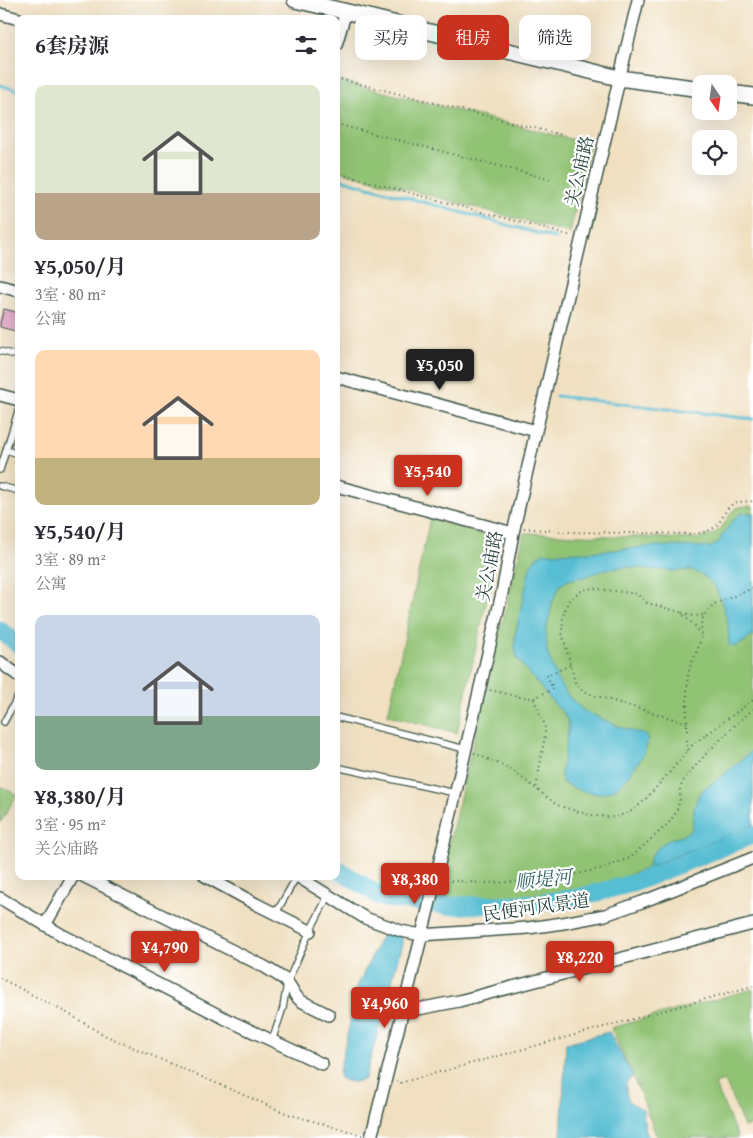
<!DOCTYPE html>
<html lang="zh">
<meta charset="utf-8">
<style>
:root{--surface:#fff;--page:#f7f7f7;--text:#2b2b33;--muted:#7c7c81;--accent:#c8321e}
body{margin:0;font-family:"Gentium Book Plus","Noto Serif SC",serif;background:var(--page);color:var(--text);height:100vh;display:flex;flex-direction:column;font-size:19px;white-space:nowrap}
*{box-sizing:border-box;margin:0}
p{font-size:16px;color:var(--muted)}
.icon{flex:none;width:28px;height:28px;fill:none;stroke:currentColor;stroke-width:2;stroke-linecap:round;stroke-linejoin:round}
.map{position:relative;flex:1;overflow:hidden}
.sheet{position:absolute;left:15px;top:15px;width:325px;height:865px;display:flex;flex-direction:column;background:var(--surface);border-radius:10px;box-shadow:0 5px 20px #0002}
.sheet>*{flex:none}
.guide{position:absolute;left:355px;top:15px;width:322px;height:45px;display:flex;gap:10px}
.needle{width:32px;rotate:167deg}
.buttons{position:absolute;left:692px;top:75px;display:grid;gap:10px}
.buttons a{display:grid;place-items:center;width:45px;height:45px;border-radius:10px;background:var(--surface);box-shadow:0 5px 20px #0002;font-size:25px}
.price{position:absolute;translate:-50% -42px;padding:0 11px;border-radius:5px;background:var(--accent);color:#fff;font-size:16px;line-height:32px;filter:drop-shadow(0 1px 2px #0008)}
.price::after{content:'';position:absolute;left:50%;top:30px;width:15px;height:11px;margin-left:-8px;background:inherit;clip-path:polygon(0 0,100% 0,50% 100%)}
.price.current{background:#222;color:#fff}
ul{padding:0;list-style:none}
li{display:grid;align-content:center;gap:10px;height:265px;padding:0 20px}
li span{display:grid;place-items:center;height:155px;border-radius:10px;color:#555}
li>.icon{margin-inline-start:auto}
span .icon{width:90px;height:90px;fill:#fffc;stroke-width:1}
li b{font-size:21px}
h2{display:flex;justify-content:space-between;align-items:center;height:60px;padding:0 20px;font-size:21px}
.pill{padding:0 18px;border-radius:10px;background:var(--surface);box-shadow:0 5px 20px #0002;font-size:18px;line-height:45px}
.pill.current{background:var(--accent);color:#fff}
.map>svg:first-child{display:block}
</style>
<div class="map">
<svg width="753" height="1138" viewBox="0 0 753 1138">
<rect width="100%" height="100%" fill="#fff"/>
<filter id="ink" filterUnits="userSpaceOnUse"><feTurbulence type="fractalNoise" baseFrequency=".02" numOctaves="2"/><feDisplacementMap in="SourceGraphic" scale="10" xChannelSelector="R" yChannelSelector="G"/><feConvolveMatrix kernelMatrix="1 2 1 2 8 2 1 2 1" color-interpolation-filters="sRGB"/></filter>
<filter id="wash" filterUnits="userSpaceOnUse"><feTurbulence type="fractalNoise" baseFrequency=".0096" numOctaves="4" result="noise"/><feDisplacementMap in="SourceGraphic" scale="20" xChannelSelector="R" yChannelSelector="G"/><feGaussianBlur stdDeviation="1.12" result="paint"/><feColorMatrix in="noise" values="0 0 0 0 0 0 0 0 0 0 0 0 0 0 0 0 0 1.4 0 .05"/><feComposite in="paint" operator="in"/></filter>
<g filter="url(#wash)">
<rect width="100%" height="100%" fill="#f0e0c1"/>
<path fill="#91c374" stroke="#588054" d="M336,80l254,64 -20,89 -234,-63z
M753,506v319l-144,58 -34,7 -39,5 -60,5 -28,-1 -12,-2 88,-364 172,6c11,-2 22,-5 28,-15 4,-5 6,-13 13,-16 4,-2 11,-2 16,-2z
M430,518l70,22 -43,193 -69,-18z
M0,786l17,9 -17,28z
M753,989v136l-9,2 -19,-46 -10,3 23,54h-81l-16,-43 -30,-67z"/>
<path fill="#56bdd3" stroke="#3a7d84" d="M742,513h11v122l-9,7 -9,5 -6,-2 -1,-21 -7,-24 -7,-15 -11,-10 -12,-5 -15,1 -48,-4 -21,2 -23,8 -16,3 -8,5 -7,16 -7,29 1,22 11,29 11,16 15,14 39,17 23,7 2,5c-1,5 -3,11 -5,15 -4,7 -22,31 -28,34 -17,9 -37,2 -53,-7l-1,-7 7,-44v-10l-4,-7 -15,-16 -32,-40 -2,-10v-13l15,-68 6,-9 7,-5 47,-1 67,-6 55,1 8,-6 2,-6 12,-16z
M753,750v76l-105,41c0,-11 12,-23 22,-28 3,-1 8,-1 12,-3 3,-2 7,-5 10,-7l2,-20 4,-13 7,-8 11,-7z
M386,931l16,6v7l-37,135c-8,4 -17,4 -25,-1l-1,-5 19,-88 21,-44z
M609,1032l24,44 -7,7c0,17 2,20 17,26l2,22 4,7h-88l5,-95z"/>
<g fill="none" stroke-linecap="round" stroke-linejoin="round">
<path stroke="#56bdd3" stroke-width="3" d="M0,85l19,6
M336,178l219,60
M556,396l197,23"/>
<path stroke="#56bdd3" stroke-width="18" d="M0,630l19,15
M336,868l47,30 65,8 90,-3 38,-5 58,-15 119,-48"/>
</g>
<g id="blocks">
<path fill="#d68eb4" d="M4,309l15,4v19l-19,-5v-4z"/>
</g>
</g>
<g filter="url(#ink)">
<use href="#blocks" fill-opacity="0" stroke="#3e5549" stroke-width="1"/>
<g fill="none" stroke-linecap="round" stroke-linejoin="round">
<g stroke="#3e5549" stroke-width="8">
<path id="lane" d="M0,351l19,5
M6,450l13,4
M0,470l19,-62
M0,486l19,5
M336,717l129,32
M4,722l15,-28
M336,767l119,26
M276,913l21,-37
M272,1041l11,-33 4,-25 23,-52 18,-35"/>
</g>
<g stroke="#3e5549" stroke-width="14">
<path id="street" d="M0,14l19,5
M336,45l10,-34
M0,286l19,5
M336,377l200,54
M0,395l19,5
M336,486l177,47
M0,662l19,14
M83,876l182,91 19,12 6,7 6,10 5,5 28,14
M205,876l51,28 54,27
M297,876l68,42 36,13 20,4 107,-7 35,-5 42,-8 37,-13 111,-44
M0,898l62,37 166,85 94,44
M45,925l28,-49
M404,1009l9,1 46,-9 294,-77
M371,1138l62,-248 69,-297 11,-60 23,-102 102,-431"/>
</g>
<g stroke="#3e5549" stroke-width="18">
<path id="secondary" d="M295,0l57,13 267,65 82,11
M729,93l24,3"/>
</g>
<path stroke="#3e5549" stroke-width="2" stroke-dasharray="1 4" stroke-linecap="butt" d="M336,78l226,57
M336,124l217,56
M336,173l236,63
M524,528l42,4 130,2c8,-2 17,-4 22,-10 5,-6 7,-16 15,-20 5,-3 14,-2 20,-3
M682,613l13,3 9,-1
M490,690l30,7 13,1 12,27v10l-9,54
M534,698l19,-9 -6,-14 24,-10
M687,723l-94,-28 -11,-5 -7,-8 -13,-50 1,-16 5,-15 11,-9 13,-4 45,6 10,9 33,9 15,14 7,10
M687,751v-68l2,-13 9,-22 4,-12 -1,-12 3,-9 10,-11 39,-16
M474,753l38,17 45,35 32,10 17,2h10l16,-6 12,-10 26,-29 21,-26 62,-46
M446,880l36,3 33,-1 53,-6 35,-8 27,-10 38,-34 7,-10 5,-13v-13l5,-10 19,-22 29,-29 20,-18
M0,978l69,36 35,21 184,79 74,21
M396,1081l4,2 353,-97"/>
<use href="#lane" stroke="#fff" stroke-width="5.5"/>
<use href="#street" stroke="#fff" stroke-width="11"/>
<use href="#secondary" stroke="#fff" stroke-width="15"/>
</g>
</g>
<g text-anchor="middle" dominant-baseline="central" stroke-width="4.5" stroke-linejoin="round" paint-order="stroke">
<g font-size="18" fill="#1f3d34" stroke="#fff">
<text transform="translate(579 171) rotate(-77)">关公庙路</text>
<text transform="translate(489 566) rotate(-79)">关公庙路</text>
<text transform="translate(536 907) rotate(-8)">民便河风景道</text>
</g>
<g font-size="19" font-style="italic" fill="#306364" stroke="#fff">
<text transform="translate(543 879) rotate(-6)">顺堤河</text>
</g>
</g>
</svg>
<div class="buttons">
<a><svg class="needle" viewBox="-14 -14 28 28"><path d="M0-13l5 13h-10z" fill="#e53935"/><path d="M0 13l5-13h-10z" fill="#7c7c81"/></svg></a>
<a><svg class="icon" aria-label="locate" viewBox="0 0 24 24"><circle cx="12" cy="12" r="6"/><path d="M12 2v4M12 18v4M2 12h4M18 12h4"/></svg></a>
</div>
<b class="price current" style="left:440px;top:391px">¥5,050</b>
<b class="price" style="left:428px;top:497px">¥5,540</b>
<b class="price" style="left:415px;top:905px">¥8,380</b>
<b class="price" style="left:165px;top:973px">¥4,790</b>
<b class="price" style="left:580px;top:983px">¥8,220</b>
<b class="price" style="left:385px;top:1029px">¥4,960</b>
<div class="guide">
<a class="pill">买房</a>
<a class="pill current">租房</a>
<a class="pill">筛选</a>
</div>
<section class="sheet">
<h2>6套房源<svg class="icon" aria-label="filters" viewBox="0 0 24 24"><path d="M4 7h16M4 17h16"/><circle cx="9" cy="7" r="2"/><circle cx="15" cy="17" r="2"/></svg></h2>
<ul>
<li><span style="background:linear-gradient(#dfe7d0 70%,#b9a48a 0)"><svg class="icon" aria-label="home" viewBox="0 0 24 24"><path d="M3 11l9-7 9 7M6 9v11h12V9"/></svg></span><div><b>¥5,050/月</b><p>3室 · 80 m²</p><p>公寓</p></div></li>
<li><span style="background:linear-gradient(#ffd9b3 70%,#c2b280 0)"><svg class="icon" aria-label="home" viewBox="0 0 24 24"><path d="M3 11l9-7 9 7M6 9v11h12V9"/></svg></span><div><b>¥5,540/月</b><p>3室 · 89 m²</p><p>公寓</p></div></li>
<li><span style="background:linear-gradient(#c9d6e8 65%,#7fa58c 0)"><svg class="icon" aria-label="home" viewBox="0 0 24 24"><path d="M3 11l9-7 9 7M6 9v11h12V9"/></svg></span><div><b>¥8,380/月</b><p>3室 · 95 m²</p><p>关公庙路</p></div></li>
</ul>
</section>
</div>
